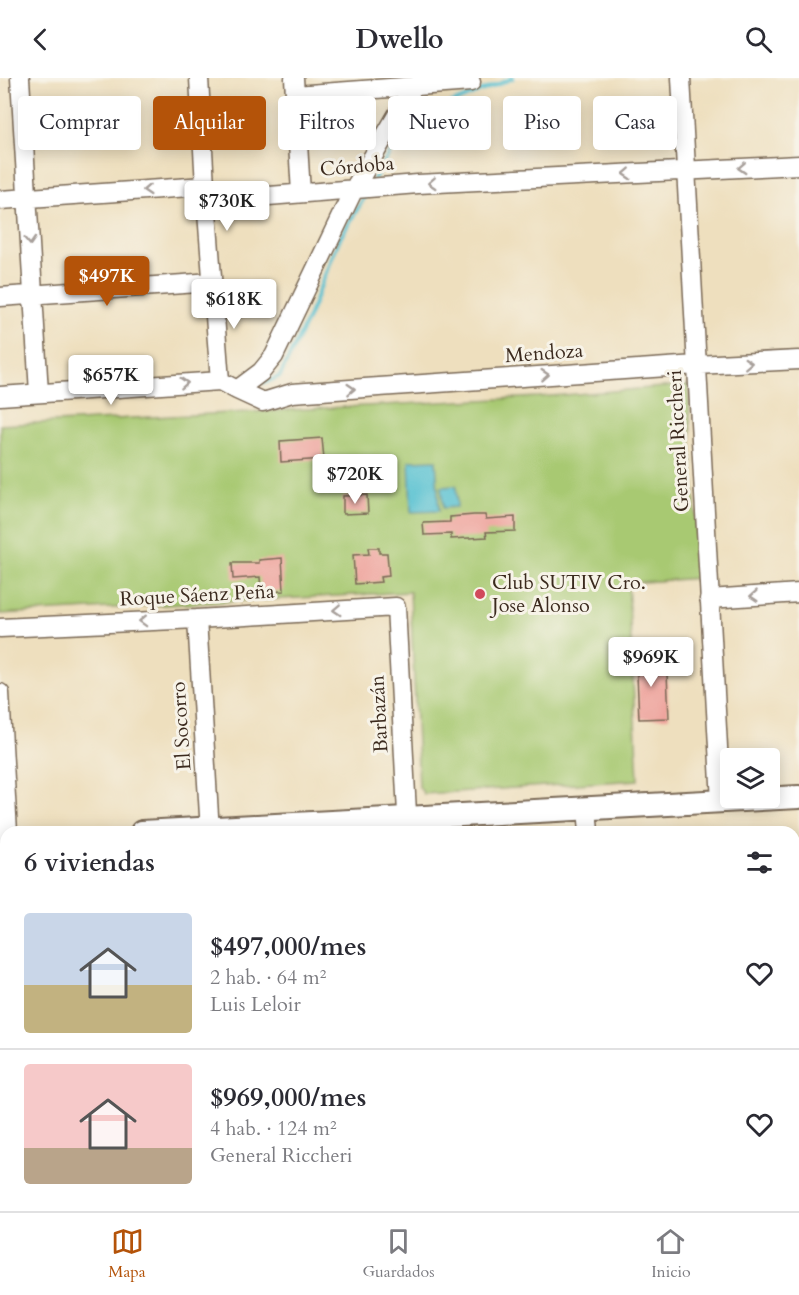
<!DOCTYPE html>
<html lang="es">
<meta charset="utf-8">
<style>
:root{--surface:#fff;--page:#f2f2f3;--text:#2b2b33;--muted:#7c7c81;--line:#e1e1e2;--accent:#b45309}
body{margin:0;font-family:Cardo,serif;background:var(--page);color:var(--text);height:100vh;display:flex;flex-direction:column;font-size:22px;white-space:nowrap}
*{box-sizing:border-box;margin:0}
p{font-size:20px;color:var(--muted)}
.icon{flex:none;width:33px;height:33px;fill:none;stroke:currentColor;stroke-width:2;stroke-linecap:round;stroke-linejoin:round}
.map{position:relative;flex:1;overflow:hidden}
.drawer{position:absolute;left:0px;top:748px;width:800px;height:386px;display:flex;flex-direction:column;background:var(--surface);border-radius:18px 18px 0 0;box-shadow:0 3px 15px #0003}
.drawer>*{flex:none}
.guide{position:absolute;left:18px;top:18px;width:764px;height:54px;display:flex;gap:12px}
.buttons{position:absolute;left:720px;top:670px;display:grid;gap:12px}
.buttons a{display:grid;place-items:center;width:60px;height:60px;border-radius:6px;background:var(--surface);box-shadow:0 3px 15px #0003;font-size:30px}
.price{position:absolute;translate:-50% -51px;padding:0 14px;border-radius:6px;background:#fff;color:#222;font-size:20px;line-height:39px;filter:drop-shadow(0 2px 3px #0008)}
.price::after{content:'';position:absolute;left:50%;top:36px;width:18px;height:14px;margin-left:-9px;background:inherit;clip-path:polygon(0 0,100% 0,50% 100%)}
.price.current{background:var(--accent);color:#fff}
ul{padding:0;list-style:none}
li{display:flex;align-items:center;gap:18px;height:150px;padding:0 24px}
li+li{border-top:2px solid var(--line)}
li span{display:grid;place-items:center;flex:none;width:168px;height:120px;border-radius:6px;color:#555}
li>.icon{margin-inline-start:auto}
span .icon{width:72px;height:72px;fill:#fffc;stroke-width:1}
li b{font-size:26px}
h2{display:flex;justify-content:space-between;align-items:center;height:72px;padding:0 24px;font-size:26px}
.pill{padding:0 21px;border-radius:6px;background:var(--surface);box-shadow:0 3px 15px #0003;font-size:21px;line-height:54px}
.pill.current{background:var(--accent);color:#fff}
header{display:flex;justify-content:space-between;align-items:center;height:78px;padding:0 24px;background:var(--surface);font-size:27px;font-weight:700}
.menu{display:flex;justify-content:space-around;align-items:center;height:84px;border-top:2px solid var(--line);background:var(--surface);font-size:16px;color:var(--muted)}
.menu a{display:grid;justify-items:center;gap:3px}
.menu .current{color:var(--accent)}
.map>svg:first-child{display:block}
</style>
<header><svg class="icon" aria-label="back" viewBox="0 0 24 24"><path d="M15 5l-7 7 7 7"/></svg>Dwello<svg class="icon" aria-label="search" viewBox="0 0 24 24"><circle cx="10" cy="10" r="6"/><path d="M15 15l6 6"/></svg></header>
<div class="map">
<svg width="799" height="1133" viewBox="0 0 799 1133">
<rect width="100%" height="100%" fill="#f7f3e8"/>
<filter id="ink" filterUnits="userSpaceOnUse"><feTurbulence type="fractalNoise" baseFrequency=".0167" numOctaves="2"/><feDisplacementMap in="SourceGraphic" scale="12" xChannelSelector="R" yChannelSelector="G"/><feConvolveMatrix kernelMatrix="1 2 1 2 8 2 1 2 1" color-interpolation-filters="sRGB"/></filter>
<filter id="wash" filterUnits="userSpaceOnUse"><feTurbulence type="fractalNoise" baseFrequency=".008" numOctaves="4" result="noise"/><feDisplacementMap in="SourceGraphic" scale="24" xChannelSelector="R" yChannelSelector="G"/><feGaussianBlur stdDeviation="1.35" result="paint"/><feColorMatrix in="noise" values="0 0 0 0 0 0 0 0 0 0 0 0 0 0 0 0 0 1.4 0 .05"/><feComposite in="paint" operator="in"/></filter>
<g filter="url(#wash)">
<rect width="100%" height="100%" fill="#eedfbe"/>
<path fill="#a8c972" stroke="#727a48" stroke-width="1.5" d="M688,307l11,193 -71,5 10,197 -214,14 -5,-7 -9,-195 -410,22v-189l539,-28z"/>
<path fill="#56c1d2" stroke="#487678" stroke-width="1.5" d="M436,382l3,51 -28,1 -2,-51z
M456,408l1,21 -14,1 -2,-21z"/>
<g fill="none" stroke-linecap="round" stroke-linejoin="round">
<path stroke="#56c1d2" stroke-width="4" d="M374,101l26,-43 18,-19 95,-39
M265,305l15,-7 28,-58 31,-78 25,-42"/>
</g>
<g id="blocks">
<path fill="#eea09a" d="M322,360l2,21 -43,3 -1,-21z
M367,417l1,18 -25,1v-18z
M474,437h11l1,4 29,-2v14l-29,1 1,5 -36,2v-5l-27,1 -1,-12 27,-1v-5z
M368,470h11v5h8l2,23 -9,1 1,5 -26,2 -2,-29 16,-1z
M282,480l2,33 -23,1 -1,-15 -27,2 -1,-16h27v-3z
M657,574v23l10,-1 2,44 -30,1 -3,-66z"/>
</g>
</g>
<g filter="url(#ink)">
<use href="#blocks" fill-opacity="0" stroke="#7a6956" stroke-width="1.5"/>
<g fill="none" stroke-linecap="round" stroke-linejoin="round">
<g stroke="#7a6956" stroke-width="21">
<path id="minor" d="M20,0l19,315
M199,0l6,108 15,195
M294,0l7,115
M681,0l40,723
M295,17l176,-13
M0,122l205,-14
M206,123l212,-17 381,-19
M0,219l212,-15
M220,303l17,9 26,12 29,-9 404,-28 103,-5
M237,312l24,-18 13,-16 80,-167 60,-103
M0,318l220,-15
M709,521l90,-6
M197,541l13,213
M0,550l197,-9 199,-12 12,225
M0,615l8,139
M587,730l2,24
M794,927l5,-1
M0,976h6
M794,976l5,87
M27,1128v5
M227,1128l1,5
M424,1128v5
M606,1128v5
M720,1133l79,-5"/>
</g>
<g stroke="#7a6956" stroke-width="26">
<path id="major" d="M142,754l657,-35
M0,762h6"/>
</g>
<use href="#minor" stroke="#fff" stroke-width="18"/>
<use href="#major" stroke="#fff" stroke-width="22"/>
</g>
<defs><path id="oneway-chevron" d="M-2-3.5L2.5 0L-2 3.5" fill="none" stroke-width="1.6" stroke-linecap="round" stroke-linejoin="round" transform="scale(1.5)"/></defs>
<g stroke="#a79f9a">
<use href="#oneway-chevron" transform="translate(742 90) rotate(177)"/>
<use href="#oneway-chevron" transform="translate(627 96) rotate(177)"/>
<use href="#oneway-chevron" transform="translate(432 105) rotate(177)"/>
<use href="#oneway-chevron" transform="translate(147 112) rotate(176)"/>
<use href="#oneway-chevron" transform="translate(30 163) rotate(87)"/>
<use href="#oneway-chevron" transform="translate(748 285) rotate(-3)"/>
<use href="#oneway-chevron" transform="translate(545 297) rotate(-4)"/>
<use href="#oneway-chevron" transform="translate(184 305) rotate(-4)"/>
<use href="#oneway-chevron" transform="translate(351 311) rotate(-4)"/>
<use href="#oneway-chevron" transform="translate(754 518) rotate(176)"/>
<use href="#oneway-chevron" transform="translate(337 532) rotate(177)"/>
<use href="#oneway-chevron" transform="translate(143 543) rotate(178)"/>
</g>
</g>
<circle fill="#d1495b" stroke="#f7f3e8" stroke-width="2" cx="480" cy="516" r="6"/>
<g text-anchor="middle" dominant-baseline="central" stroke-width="6" stroke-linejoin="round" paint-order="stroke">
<g font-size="20" fill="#3b2a1e" stroke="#f7f3e8">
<text transform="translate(357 88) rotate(-5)">Córdoba</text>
<text transform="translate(544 275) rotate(-4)">Mendoza</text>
<text transform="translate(678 363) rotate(-93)">General Riccheri</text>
<text transform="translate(197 517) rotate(-3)">Roque Sáenz Peña</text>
<text transform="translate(379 636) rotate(-93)">Barbazán</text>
<text transform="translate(181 648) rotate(-94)">El Socorro</text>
</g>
<g font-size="20" fill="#3b2a1e" stroke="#f7f3e8" text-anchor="start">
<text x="492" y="504">Club SUTIV Cro.<tspan x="492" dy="23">Jose Alonso</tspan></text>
</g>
</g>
</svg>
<div class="buttons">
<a><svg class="icon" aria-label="layers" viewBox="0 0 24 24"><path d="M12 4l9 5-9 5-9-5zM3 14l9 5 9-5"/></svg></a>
</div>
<b class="price" style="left:227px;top:154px">$730K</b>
<b class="price current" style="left:107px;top:229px">$497K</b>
<b class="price" style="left:234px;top:252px">$618K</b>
<b class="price" style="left:111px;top:328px">$657K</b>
<b class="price" style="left:355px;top:427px">$720K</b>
<b class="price" style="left:651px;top:610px">$969K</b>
<div class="guide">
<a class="pill">Comprar</a>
<a class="pill current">Alquilar</a>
<a class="pill">Filtros</a>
<a class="pill">Nuevo</a>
<a class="pill">Piso</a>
<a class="pill">Casa</a>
</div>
<section class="drawer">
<h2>6 viviendas<svg class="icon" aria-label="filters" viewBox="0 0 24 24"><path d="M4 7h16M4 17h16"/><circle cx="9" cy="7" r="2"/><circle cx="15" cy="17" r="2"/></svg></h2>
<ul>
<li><span style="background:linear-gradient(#c9d6e8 60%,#c2b280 0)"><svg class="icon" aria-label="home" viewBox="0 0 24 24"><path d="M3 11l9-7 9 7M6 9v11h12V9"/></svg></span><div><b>$497,000/mes</b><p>2 hab. · 64 m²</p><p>Luis Leloir</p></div><svg class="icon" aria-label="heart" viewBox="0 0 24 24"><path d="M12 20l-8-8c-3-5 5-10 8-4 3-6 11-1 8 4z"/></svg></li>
<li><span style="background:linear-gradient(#f6c9c9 70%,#b9a48a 0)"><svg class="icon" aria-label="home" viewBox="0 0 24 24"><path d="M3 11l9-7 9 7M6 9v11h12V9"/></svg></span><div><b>$969,000/mes</b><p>4 hab. · 124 m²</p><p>General Riccheri</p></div><svg class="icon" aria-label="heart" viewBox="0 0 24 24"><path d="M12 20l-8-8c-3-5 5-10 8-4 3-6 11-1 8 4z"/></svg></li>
</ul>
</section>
</div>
<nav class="menu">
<a class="current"><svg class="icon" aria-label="map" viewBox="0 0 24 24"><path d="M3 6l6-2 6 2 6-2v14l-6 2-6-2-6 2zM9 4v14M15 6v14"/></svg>Mapa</a>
<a><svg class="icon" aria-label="saved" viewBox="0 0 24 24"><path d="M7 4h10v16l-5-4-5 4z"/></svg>Guardados</a>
<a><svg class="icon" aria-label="home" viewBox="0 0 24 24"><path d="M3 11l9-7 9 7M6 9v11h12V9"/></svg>Inicio</a>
</nav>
